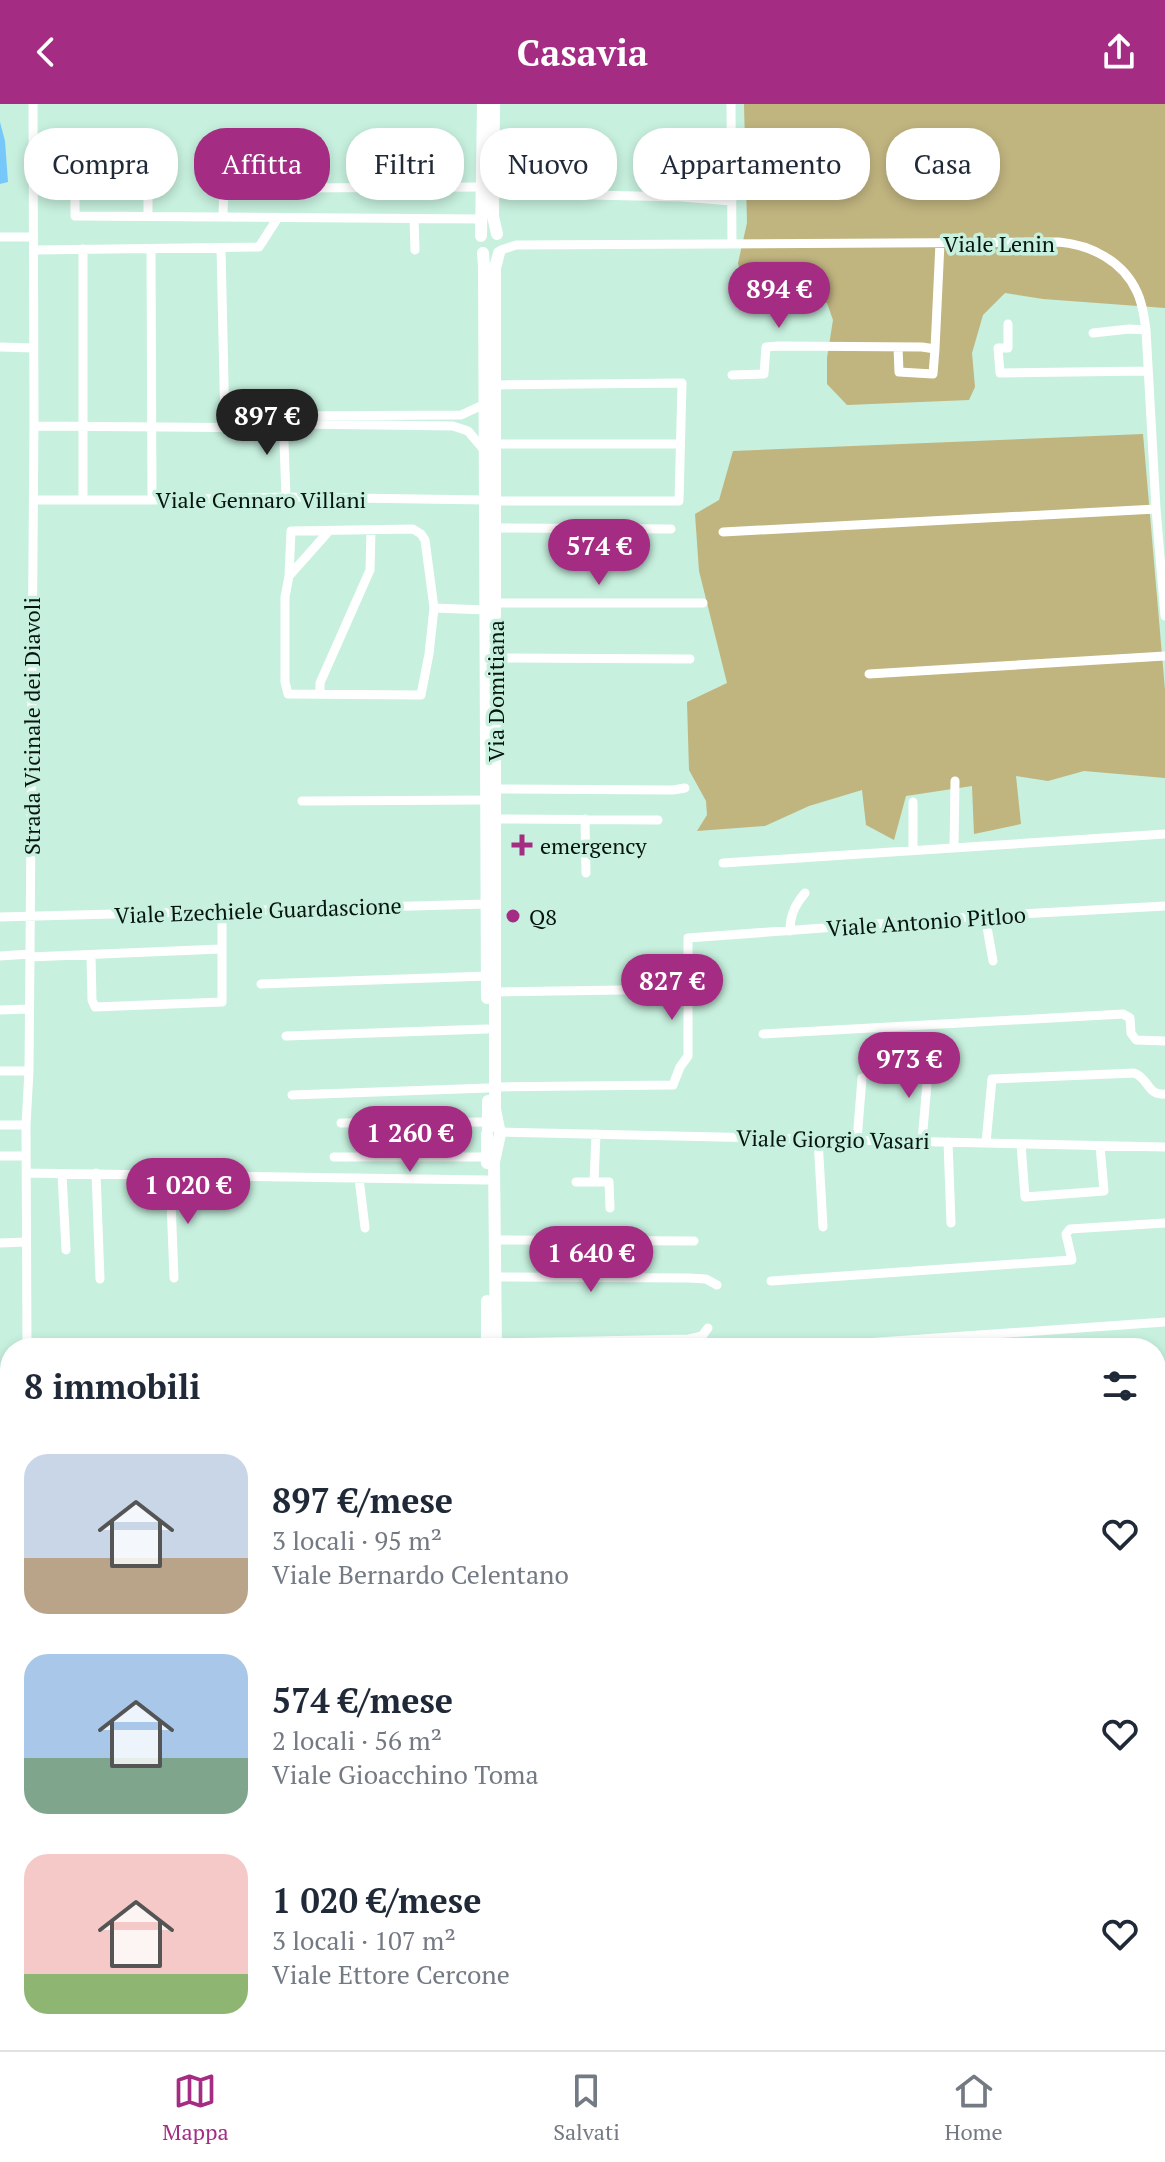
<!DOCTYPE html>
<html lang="it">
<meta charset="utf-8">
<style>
:root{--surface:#fff;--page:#f2f2f3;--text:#1f2937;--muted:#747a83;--line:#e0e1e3;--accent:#a42c83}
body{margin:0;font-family:"PT Serif",serif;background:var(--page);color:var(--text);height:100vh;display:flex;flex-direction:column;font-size:30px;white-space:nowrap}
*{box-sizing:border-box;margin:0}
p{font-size:26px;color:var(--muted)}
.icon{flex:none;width:44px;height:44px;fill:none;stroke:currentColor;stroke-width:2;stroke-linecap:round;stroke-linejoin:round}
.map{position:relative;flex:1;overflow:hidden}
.details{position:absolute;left:0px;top:1234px;width:1166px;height:712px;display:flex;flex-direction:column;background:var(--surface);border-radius:32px 32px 0 0;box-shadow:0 4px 12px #0003}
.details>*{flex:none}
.hud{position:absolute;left:24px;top:24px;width:1118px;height:72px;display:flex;gap:16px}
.price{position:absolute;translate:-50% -68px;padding:0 18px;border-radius:28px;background:var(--accent);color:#fff;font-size:26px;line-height:52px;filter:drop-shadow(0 2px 4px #0008)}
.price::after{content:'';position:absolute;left:50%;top:48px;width:24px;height:18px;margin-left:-12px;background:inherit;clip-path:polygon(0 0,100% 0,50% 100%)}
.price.current{background:#222;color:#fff}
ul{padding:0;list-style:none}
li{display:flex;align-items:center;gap:24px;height:200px;padding:0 24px}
li span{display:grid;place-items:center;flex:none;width:224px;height:160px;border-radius:24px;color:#555}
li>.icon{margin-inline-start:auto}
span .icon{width:96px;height:96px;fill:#fffc;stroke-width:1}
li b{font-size:34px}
h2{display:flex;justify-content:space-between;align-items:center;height:96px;padding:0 24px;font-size:34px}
.tag{padding:0 28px;border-radius:32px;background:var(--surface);box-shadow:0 4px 12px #0003;font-size:28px;line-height:72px}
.tag.current{background:var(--accent);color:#fff}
header{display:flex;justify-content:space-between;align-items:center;height:104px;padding:0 24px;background:var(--accent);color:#fff;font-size:36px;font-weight:700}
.dock{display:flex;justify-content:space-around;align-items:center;height:112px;border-top:2px solid var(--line);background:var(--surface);font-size:22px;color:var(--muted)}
.dock a{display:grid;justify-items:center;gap:4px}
.dock .current{color:var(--accent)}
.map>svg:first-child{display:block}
</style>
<header><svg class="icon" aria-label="back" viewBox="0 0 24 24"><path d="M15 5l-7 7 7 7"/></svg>Casavia<svg class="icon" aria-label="share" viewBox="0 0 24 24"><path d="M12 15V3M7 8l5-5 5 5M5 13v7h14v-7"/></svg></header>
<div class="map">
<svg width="1165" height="1946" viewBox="0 0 1165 1946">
<rect width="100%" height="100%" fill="#c7f0de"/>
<path fill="#c0b47f" d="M744,0h421v204l-122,-9 -38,-6 -22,22 -11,38 3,34 -6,13 -122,5 -20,-21v-26l6,-38 -6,-17 -47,-7 -34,-1 -8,-32 9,-40z
M1143,330l22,256v88l-81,-7 -36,10 -32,-5 5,48 -47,10 -2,-48 -66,10 -12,44 -28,-15 -4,-35 -53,16 -44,20 -68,5 10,-16 -1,-14 -17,-31 -2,-68 40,-19 -28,-112 -4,-57 24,-14 14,-49z"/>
<path fill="#77c8fa" d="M0,18l5,19 3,41 -8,2z"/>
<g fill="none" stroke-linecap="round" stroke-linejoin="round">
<path stroke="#fff" stroke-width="9" d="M731,0l1,140
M75,54v58l406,3
M295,84l187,-1
M493,89l189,4 50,4
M148,112v-53
M223,112l2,-75
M414,115l1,31
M0,133h33
M221,144l4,179
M83,145v251
M151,145l1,251
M37,146l222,-3 18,-28
M501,146l15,-5 543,-3c32,3 64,19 78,50 6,12 7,25 9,38l10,179 9,107
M1008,220v24h-10l2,25 147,-2
M1093,229l36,-4 17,1
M0,243l34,1
M935,245l5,-106
M732,271l32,-1 2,-27 12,-1 144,1 13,2 -2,25 -34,-2 -1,-25
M495,281l187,-2 -3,118h-184
M37,322l246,2 16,-4 154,2 15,5 17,20
M495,340h184
M286,393l-3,-81 178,-1 24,-11
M36,396h116l134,-3 199,3
M495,424l176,1
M413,425l8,5 4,6 9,68 -5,46 -8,41 -133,-1 -3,-12v-85l4,-21 2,-45z
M723,428l433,-23
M289,472l40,-45
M495,499h208
M434,504l52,2
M495,554l195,1
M869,570l296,-18
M320,590v-11l50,-113 1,-39
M495,685l178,1 12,-2
M302,697l184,-1
M913,698v48
M496,715l162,1
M585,715l1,54
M954,744l1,-67
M723,759l442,-29
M985,812l8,45
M0,813l487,-13
M790,827c0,-16 5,-26 15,-38
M91,851l1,45 3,7 127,-5v-91
M0,852l30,-2
M30,853l191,-8
M261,880l226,-8
M495,888l193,-3v-51l297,-22 180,-10
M0,906l29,-1
M763,930l360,-20 7,4 1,15 5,7 29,1
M286,932l201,-7
M0,967h29
M495,983l178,-2 7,-18 8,-11v-67
M292,991l196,-7
M341,1019l147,-1
M0,1021h26
M500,1028l665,15
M818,1035l5,88
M857,1036l5,-62
M922,1037l7,-80
M948,1038l3,81
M986,1039l6,-64 142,-6c15,5 13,23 31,21
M1021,1040l4,53 79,-6 -4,-45
M0,1052h26
M334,1053h153
M26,1069l461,7
M96,1069l4,106
M62,1070l4,76
M170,1071l4,103
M359,1074l6,50
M576,1078h18l2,-48
M594,1078h15l1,26
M494,1136l200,1
M0,1139l26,-1
M495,1173l193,1 18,1 11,6
M771,1177l301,-21 -6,-26 4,-5 95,-6
M496,1239l193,-4 13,-3 6,-8
M27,1244l-1,-223 3,-54 1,-117 4,-536 -1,-314
M793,1244l372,-26
M1156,1286h9
M1156,1354l9,-1
M1156,1420l9,-1
M1156,1486l9,-1
M0,1521h10
M1156,1548h9
M1156,1613l9,-1
M1156,1677l9,-1
M1156,1740h9
M1156,1800l9,-1
M1156,1835l9,-1
M1156,1877l9,-1
M1156,1924l9,-1
M759,1943l18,3
M390,1946l1,-10
M783,1946l163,-10"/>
<path stroke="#fff" stroke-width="12" d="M494,0l-1,112 4,18
M481,132l2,-132
M483,149l1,13 3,732
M499,149l-4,15v841l4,20
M488,997v28
M487,1059v-29
M487,1244v-47
M496,1244l-2,-186 6,-28
M485,1946v-10
M494,1946v-10"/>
</g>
<g fill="#a42c83" stroke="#c7f0de" stroke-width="3">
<path d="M518 729h8v8h8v8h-8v8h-8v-8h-8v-8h8z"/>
<circle cx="513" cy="812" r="8"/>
</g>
<g text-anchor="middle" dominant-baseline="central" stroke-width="7" stroke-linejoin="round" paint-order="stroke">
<g font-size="22" fill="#06150f" stroke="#c7f0de">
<text x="999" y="139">Viale Lenin</text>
<text x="261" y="395">Viale Gennaro Villani</text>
<text transform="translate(495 587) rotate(-90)">Via Domitiana</text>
<text transform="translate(31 622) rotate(-90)">Strada Vicinale dei Diavoli</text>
<text transform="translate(258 806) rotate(-2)">Viale Ezechiele Guardascione</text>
<text transform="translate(926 817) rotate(-4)">Viale Antonio Pitloo</text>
<text transform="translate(833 1035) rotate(1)">Viale Giorgio Vasari</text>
</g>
<g font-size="22" fill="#06150f" stroke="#c7f0de" text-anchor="start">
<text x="540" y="741">emergency</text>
<text x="529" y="812">Q8</text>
</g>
</g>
</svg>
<b class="price" style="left:779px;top:226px">894 €</b>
<b class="price current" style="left:267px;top:353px">897 €</b>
<b class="price" style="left:599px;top:483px">574 €</b>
<b class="price" style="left:672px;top:918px">827 €</b>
<b class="price" style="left:909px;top:996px">973 €</b>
<b class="price" style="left:410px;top:1070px">1 260 €</b>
<b class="price" style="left:188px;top:1122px">1 020 €</b>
<b class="price" style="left:591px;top:1190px">1 640 €</b>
<div class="hud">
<a class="tag">Compra</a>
<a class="tag current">Affitta</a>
<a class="tag">Filtri</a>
<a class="tag">Nuovo</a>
<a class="tag">Appartamento</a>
<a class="tag">Casa</a>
</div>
<section class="details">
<h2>8 immobili<svg class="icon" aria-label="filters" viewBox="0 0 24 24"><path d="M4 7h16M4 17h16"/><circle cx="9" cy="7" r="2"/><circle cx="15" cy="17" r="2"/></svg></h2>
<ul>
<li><span style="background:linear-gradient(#c9d6e8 65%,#b9a48a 0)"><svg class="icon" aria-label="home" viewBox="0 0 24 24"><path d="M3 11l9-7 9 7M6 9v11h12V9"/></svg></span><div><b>897 €/mese</b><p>3 locali · 95 m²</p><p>Viale Bernardo Celentano</p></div><svg class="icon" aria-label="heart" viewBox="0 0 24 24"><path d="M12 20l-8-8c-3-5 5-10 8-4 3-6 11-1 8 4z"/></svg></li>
<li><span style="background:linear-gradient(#a9c7e8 65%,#7fa58c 0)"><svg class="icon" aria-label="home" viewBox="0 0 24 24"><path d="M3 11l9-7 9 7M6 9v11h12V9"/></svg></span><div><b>574 €/mese</b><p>2 locali · 56 m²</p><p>Viale Gioacchino Toma</p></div><svg class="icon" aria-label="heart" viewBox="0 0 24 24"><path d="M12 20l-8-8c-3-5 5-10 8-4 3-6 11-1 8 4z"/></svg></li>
<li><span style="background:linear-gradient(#f6c9c9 75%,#8fb573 0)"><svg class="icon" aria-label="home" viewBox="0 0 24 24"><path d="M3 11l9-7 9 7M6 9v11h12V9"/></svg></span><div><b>1 020 €/mese</b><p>3 locali · 107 m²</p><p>Viale Ettore Cercone</p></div><svg class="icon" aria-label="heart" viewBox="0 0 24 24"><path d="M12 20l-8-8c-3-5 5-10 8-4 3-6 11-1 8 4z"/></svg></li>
</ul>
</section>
</div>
<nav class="dock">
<a class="current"><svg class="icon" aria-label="map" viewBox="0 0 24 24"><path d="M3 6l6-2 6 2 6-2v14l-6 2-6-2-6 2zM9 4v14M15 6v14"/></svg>Mappa</a>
<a><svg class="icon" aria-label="saved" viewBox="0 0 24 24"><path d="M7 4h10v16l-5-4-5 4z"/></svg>Salvati</a>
<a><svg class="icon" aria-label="home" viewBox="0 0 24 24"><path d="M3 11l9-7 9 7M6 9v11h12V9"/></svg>Home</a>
</nav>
